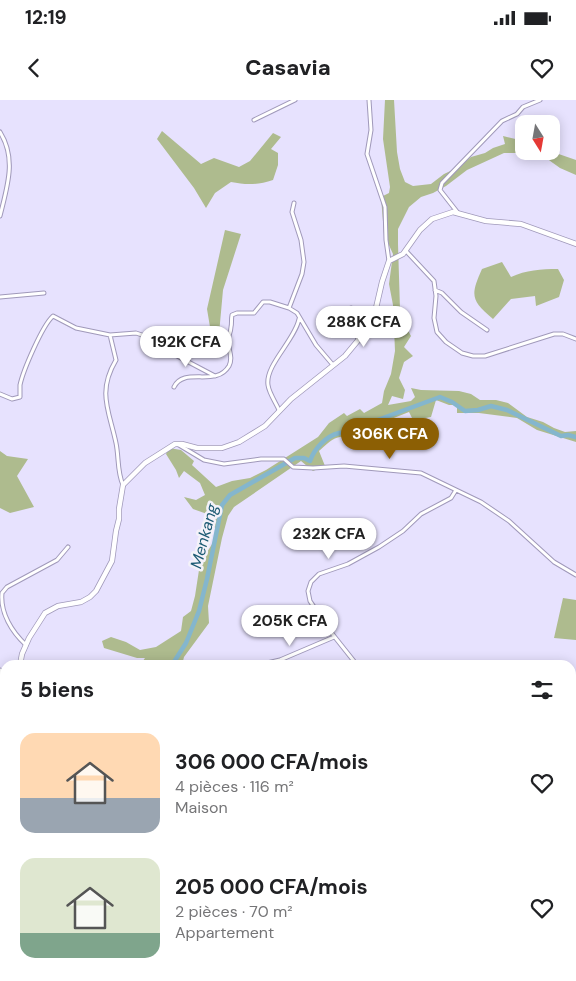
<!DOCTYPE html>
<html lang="fr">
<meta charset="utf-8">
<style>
:root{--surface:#fff;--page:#f2f2f2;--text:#202124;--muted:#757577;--accent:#8c5f04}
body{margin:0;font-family:"DM Sans",sans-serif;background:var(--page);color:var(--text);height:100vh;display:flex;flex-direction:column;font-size:19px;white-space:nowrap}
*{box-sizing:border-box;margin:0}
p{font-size:16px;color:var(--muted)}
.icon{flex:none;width:28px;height:28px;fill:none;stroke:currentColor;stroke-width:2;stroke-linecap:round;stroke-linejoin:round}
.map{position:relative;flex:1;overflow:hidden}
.sheet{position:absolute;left:0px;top:560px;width:576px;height:321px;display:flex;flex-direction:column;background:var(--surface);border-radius:15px 15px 0 0;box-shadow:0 2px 12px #0003}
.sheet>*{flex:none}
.needle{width:32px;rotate:169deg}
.tools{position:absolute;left:515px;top:15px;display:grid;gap:10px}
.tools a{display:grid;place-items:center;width:45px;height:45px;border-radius:10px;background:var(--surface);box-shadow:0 2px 12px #0003;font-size:25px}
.price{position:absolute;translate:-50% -42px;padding:0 11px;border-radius:18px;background:#fff;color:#222;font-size:16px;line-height:32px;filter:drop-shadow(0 1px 2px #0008)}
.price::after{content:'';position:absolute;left:50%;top:30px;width:15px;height:11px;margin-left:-8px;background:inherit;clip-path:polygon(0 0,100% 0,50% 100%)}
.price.selected{background:var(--accent);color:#fff}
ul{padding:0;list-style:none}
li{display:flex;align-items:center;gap:15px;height:125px;padding:0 20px}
li span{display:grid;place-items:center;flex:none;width:140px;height:100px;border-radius:15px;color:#555}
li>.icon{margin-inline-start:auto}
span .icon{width:60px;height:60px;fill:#fffc;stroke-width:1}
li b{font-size:21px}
h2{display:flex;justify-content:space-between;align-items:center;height:60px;padding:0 20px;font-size:21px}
.status{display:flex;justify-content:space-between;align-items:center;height:35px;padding:0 25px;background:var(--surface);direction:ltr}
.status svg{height:14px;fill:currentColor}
header{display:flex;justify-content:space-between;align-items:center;height:65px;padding:0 20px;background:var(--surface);font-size:22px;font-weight:800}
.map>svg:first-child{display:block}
</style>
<div class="status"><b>12:19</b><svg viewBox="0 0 49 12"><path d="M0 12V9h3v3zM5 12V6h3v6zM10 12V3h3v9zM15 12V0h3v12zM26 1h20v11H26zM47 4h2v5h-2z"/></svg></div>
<header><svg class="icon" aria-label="back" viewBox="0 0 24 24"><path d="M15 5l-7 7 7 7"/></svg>Casavia<svg class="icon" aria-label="heart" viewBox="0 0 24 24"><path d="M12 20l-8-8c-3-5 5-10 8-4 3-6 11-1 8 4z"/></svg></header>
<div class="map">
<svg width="576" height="881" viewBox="0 0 576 881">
<rect width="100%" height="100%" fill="#e7e2fe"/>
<path fill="#aebb8e" d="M385,0h9l3,52 3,17 5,13 8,4 18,-2 13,-10 15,-7 12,-10 14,-4 8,-5 12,-4 -2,-8 21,5v10h26l26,9v15l-16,-7 -14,-10 -25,-5h-17l-37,17 -21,16 -13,7 -12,4 -12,10 -11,22v15l2,65 4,14 7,13 -7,11 9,9 -9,6 -5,16 6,12 -2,9 -11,-3 -4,9 23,-4 4,-4 -4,-9 10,2 38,1 12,3 9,6h16l12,3 19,14 16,5 11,6 11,4 11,-1v11l-39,-12 -20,-12 -38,-5h-22v-8h-8l-13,-5 -5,17 -18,3 -4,-8 -33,13 -19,13c-21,-4 -23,0 -38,13l6,15 -12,5 -12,-10 -67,46 -6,9 -6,22 -14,68 1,17 -25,34 -2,8h-42l5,-7h-8l-33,-10 -2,-7 9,-4 15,5 14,8 16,-3 25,-16 2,-14 8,-6 4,-15 4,-26 5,-13 10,-16 2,-10 -6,-16 -17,-6 -9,-12 12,3 9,-5 -5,-12 -16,-12 -5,7 -3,-8 -10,-16 3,-6 12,2 13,11 -2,4 24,22 16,-6 18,-3 16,-8 52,-33 11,-14 15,-10 3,3 13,-7 4,4 18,-10 2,-12 7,-17 4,-23 -2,-46 -4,-21 4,-30 -9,-20 -3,-37 8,-4 1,-6 -7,-48z
M162,31l39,33 13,-6 25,9 11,-6 23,-28 8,4 -10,12 7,4v12l-5,15c-15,5 -27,5 -42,2l-16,11 -9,15 -12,-20 -37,-49z
M225,130l16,4 -18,56 -4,44 -9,-7 -3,-18z
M502,162l9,15c15,-7 30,-8 47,-8l6,11 -5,17 -23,9 -1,-10 -24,3 -18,20c-22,-19 -23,-23 -11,-50z
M0,351l7,5 21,3 -11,17 17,31 -24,6 -10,-5z
M563,498l13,2v40l-22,-2z"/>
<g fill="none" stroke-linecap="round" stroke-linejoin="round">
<path stroke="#84b6cd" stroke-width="1" d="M571,671l5,1"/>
<path stroke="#84b6cd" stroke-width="4.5" d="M172,565l14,-22 13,-32 8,-32 15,-74 8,-10 65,-37h9l6,3c4,-12 16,-25 29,-28 5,-1 11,1 17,1l8,-9 76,-28 12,5 13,9 13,-1 13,-4 16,4 54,26 7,-1 8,2
M88,881l2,-5"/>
<g stroke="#a099ba" stroke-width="5">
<path id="street" d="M369,0l2,30 -4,24 18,53 1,33 3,21
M254,20l41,-20
M0,32c17,27 7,55 0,84
M458,113l-18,-23 2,-7 60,-62 15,-7 6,-7 17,-7
M406,151l28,30 2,15 -2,22 3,14 9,10 16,11 11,3h12l69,-22h9l13,5
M435,190l7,3 19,19 26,18
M0,197l44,-4
M289,208l13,-34 2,-12 -3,-22 -9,-28 2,-9
M351,208l3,6 4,26
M174,287c10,-21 42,1 55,-21 5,-9 -2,-19 -1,-27 1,-4 3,-8 3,-12 1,-4 0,-7 1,-12l5,-2h17l9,-11h7l19,6 8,5 19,32 17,20
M0,294l12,5 8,-2c0,-4 0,-8 0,-12 3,-14 22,-59 33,-69l23,12 34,7
M279,310c-3,-7 -10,-17 -11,-25 -3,-20 27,-45 31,-66
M179,345l25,15 20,4 37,-5h23l9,8 20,1 31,-2 77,7 60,29 28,19 45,41 22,13
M123,385c-6,-13 -4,-28 -7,-42 -7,-33 -19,-51 0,-83l-6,-25 26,-2 9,3 17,12 53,28
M26,545c-14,-13 -26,-32 -24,-52l5,-6 50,-27 11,-13
M266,565l1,-2 13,-3 54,-23
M357,565l-27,-34 -20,-30 -2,-10 3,-9 8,-8 29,-10 31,-17 24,-16 18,-17 30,-16 5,-8
M0,570l5,14
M0,585l5,-1
M571,605h5
M571,752l4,5
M229,876l6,5
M429,876l6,5
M449,876l3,5
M570,876l2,5
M456,881l5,-5"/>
</g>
<g stroke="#a099ba" stroke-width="6">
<path id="secondary" d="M20,565l2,-11 7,-16 16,-25 13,-7 23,-4 9,-5 6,-6 16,-30 4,-30 3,-12v-10l4,-24 22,-22 30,-19h7l15,4h25l17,-6 26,-16 26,-27 54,-43 20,-24 11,-24 6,-26 7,-21 14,-7 17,-24 12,-11 21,-7 33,9 35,3 55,20
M0,631l5,-9"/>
</g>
<use href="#street" stroke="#fff" stroke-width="3"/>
<use href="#secondary" stroke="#fff" stroke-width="4.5"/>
</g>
<g text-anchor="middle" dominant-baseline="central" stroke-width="5" stroke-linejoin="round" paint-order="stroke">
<g font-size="16" font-style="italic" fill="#1c5a73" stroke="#f4f2f9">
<text transform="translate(204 436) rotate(-75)">Menkang</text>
</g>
</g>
</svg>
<div class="tools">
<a><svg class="needle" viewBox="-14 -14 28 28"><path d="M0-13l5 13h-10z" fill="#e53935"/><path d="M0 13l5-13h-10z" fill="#757577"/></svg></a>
</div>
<b class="price" style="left:364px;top:248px">288K CFA</b>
<b class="price" style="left:186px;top:268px">192K CFA</b>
<b class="price selected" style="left:390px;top:360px">306K CFA</b>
<b class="price" style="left:329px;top:460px">232K CFA</b>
<b class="price" style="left:290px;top:547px">205K CFA</b>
<section class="sheet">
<h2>5 biens<svg class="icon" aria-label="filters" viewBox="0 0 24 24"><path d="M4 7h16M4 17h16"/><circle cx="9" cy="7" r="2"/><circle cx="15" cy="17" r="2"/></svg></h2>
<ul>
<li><span style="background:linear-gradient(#ffd9b3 65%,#9aa5b1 0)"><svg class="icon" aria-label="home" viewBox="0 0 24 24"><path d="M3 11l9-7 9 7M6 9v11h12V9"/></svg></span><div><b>306 000 CFA/mois</b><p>4 pièces · 116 m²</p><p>Maison</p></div><svg class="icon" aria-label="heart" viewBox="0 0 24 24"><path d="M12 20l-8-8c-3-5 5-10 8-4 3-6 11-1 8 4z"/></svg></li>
<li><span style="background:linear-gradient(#dfe7d0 75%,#7fa58c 0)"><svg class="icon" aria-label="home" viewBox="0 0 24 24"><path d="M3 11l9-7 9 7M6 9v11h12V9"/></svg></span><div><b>205 000 CFA/mois</b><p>2 pièces · 70 m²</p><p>Appartement</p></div><svg class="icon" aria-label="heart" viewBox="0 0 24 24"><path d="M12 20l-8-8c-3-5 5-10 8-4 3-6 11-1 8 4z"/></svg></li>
</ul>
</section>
</div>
